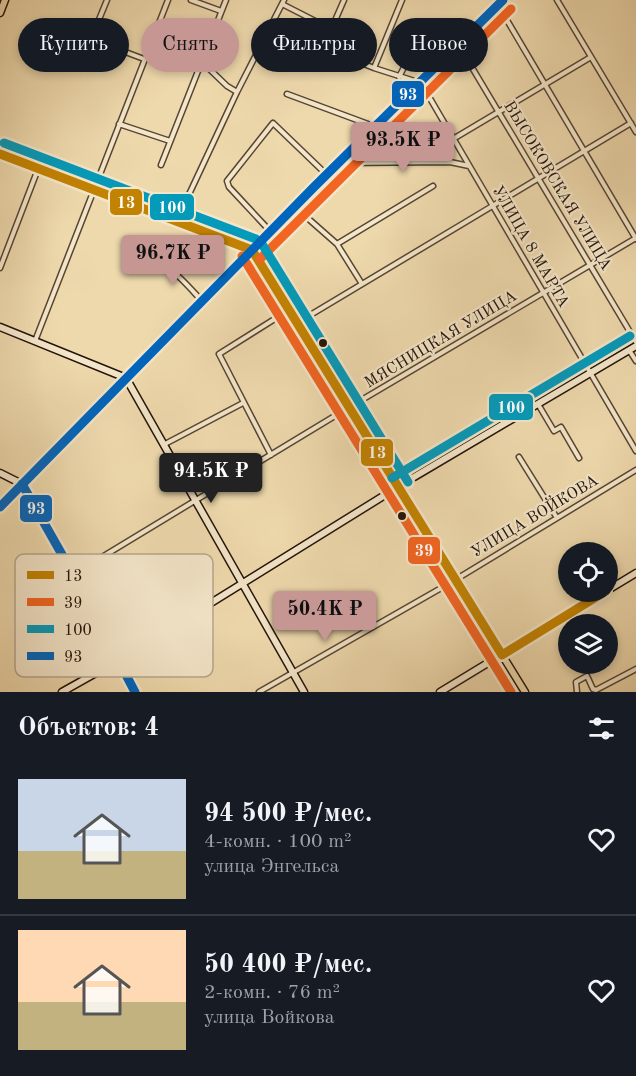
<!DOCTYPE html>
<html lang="ru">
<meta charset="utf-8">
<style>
:root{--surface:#171b24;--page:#20242c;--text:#f1f3f6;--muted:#9ea1a6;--line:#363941;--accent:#c59692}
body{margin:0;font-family:"Old Standard TT",serif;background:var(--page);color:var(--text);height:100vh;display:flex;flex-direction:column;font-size:22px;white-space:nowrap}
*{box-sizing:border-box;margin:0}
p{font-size:20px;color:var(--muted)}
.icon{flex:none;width:33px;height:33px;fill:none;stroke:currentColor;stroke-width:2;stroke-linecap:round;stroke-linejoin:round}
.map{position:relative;height:692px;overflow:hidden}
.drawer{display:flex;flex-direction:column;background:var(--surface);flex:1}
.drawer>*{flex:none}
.banner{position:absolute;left:18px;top:18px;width:600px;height:54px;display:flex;gap:12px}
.fabs{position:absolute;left:558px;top:542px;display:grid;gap:12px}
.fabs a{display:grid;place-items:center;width:60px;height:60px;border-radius:50%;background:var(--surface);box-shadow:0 3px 9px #0003;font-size:30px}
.price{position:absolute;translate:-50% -51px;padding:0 14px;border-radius:6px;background:var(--accent);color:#111;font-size:20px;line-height:39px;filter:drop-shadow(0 2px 3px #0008)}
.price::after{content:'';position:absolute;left:50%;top:36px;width:18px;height:14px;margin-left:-9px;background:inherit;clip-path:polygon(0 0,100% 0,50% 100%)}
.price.selected{background:#222;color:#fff}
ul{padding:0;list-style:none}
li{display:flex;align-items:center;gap:18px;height:150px;padding:0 18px}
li+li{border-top:2px solid var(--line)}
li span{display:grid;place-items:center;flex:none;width:168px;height:120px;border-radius:0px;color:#555}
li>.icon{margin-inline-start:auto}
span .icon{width:72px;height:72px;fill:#fffc;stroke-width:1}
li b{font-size:26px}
h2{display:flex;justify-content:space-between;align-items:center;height:72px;padding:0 18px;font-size:26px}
.pill{padding:0 21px;border-radius:27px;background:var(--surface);box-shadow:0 3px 9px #0003;font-size:21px;line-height:54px}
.pill.selected{background:var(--accent);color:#111}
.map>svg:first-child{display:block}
</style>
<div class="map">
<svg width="636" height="692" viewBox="0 0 636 692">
<rect width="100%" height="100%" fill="#eed9ad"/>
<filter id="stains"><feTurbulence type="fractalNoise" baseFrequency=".00333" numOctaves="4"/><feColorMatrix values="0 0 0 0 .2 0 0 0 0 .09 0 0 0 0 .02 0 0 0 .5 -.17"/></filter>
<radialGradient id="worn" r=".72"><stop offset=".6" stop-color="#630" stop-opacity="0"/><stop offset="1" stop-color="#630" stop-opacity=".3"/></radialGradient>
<path fill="#bcbe87" stroke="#706948" stroke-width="1.5" d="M364,402l3,4 -4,3 10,16 4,-2 16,25 2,25 -41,-65z"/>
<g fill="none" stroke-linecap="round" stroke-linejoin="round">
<g stroke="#564532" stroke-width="7">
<path id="street" d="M107,0l-16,39 53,20
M191,0l30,11
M344,0l-21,48 51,20 47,15 215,368
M557,0l79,132
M282,4l49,25
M498,5l138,234
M458,44l178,298
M201,61l26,25 10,6
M374,68l28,-68
M399,77l19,-37
M287,94l89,33
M119,124l51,17
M453,139l138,-82
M340,163l110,-1 19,4
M161,165l65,-165
M295,207l42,37 25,40
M177,220l60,-128 47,-92
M270,231l-41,-44 -2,-6 46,-58 53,51
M337,244l96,-58
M140,261l8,-6c5,4 11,6 16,9 15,11 26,24 38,37
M0,268l38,-99
M297,323l334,-200
M35,341l133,-341
M629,350l7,11
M538,404l16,27 7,-4 18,31
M165,444l78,-41
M271,455l-52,-101 70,-44
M519,457l38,61
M74,574l274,-166 288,-170
M259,692l191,-109 186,-113
M577,692l-1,-10 11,-6 6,13 3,1 40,-21"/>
</g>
<g stroke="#241409" stroke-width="9">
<path id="secondary" d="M0,327l126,51 178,314
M0,473l22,11 51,90 62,118
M0,507l314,-320 189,-187
M608,590l28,-17
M62,692l57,-32 295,-183 222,-131
M440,692l166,-101"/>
</g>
<g stroke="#241409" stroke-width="9">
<path id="primary" d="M0,13l5,-13
M0,154l177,66 75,30 273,442"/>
</g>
<use href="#street" stroke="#f4e6ca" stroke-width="4"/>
<use href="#secondary" stroke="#f4e6ca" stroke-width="6"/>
<use href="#primary" stroke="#eed9ad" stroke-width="6"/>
<g stroke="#f4e6ca" stroke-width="14">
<path id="bus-1" d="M0,154l252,96
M252,250l250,405
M502,655l104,-64"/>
</g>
<g stroke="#f4e6ca" stroke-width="14">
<path id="bus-2" d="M242,256l269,436
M260,259l251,-250"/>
</g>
<g stroke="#f4e6ca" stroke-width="14">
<path id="bus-3" d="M4,143l252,96
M262,244l146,238
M392,478l238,-142"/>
</g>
<g stroke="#f4e6ca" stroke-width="14">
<path id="bus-4" d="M22,484l51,90 62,118
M0,507l314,-320 189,-187"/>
</g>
<use href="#bus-1" stroke="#c28202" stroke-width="9"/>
<use href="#bus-2" stroke="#f26522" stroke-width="9"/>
<use href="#bus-3" stroke="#049aba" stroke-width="9"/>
<use href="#bus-4" stroke="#0065bd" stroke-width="9"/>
</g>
<g fill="#241409" stroke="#f4e6ca" stroke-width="2">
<circle cx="323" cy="343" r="5"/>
<circle cx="402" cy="516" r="5"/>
</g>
<g text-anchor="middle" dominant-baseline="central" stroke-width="4.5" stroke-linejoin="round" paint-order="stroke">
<g font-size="16" fill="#241409" stroke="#f4e6ca">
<text transform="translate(557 186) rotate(59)">ВЫСОКОВСКАЯ УЛИЦА</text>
<text transform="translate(530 247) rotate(60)">УЛИЦА 8 МАРТА</text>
<text transform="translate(441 340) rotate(-31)">МЯСНИЦКАЯ УЛИЦА</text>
<text transform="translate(535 517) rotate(-31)">УЛИЦА ВОЙКОВА</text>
</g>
</g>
<rect x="15" y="554" width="198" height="123" rx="9" fill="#f4e6ca" stroke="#b6a790" stroke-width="1.5"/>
<rect x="27" y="571" width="27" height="8" fill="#c28202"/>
<rect x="27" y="598" width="27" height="8" fill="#f26522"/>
<rect x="27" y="625" width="27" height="8" fill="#049aba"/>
<rect x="27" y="652" width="27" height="8" fill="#0065bd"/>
<g font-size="16" fill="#241409">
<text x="64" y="581">13</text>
<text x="64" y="608">39</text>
<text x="64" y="635">100</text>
<text x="64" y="662">93</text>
</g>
<g stroke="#f4e6ca" stroke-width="2">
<rect x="391" y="80" width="34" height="28" rx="6" fill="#0065bd"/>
<rect x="109" y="188" width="34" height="28" rx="6" fill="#c28202"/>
<rect x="149" y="193" width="46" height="28" rx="6" fill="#049aba"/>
<rect x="488" y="393" width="46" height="28" rx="6" fill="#049aba"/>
<rect x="360" y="438" width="34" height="29" rx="6" fill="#c28202"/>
<rect x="19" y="494" width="34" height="29" rx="6" fill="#0065bd"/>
<rect x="407" y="536" width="34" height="29" rx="6" fill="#f26522"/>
</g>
<g font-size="16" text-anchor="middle" font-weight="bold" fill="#fff">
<text x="408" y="100">93</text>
<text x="126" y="208">13</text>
<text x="172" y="213">100</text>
<text x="511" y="413">100</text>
<text x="377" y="458">13</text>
<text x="36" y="514">93</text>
<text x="424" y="556">39</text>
</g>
<rect width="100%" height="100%" filter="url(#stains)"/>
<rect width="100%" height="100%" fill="url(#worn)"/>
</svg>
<div class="fabs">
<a><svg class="icon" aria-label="locate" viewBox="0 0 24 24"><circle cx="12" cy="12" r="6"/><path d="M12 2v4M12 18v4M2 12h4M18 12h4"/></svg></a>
<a><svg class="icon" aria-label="layers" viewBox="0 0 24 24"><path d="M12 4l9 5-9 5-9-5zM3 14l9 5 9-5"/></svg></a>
</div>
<b class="price" style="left:403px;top:173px">93.5K ₽</b>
<b class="price" style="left:173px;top:286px">96.7K ₽</b>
<b class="price selected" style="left:211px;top:504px">94.5K ₽</b>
<b class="price" style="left:325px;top:642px">50.4K ₽</b>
<div class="banner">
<a class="pill">Купить</a>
<a class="pill selected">Снять</a>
<a class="pill">Фильтры</a>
<a class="pill">Новое</a>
</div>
</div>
<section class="drawer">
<h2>Объектов: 4<svg class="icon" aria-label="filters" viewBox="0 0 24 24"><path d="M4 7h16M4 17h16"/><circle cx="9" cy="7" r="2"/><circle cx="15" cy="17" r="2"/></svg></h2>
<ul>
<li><span style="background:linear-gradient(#c9d6e8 60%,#c2b280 0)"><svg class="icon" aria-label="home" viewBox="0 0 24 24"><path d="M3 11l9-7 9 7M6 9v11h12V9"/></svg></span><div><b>94 500 ₽/мес.</b><p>4-комн. · 100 m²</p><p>улица Энгельса</p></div><svg class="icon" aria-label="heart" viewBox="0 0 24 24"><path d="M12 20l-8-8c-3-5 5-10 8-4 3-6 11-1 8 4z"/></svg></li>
<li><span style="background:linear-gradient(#ffd9b3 60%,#c2b280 0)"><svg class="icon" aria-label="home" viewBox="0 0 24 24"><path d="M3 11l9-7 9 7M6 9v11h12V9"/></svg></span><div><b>50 400 ₽/мес.</b><p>2-комн. · 76 m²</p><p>улица Войкова</p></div><svg class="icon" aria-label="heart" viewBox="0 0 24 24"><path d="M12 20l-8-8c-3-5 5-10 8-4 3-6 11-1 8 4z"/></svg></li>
</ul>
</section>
